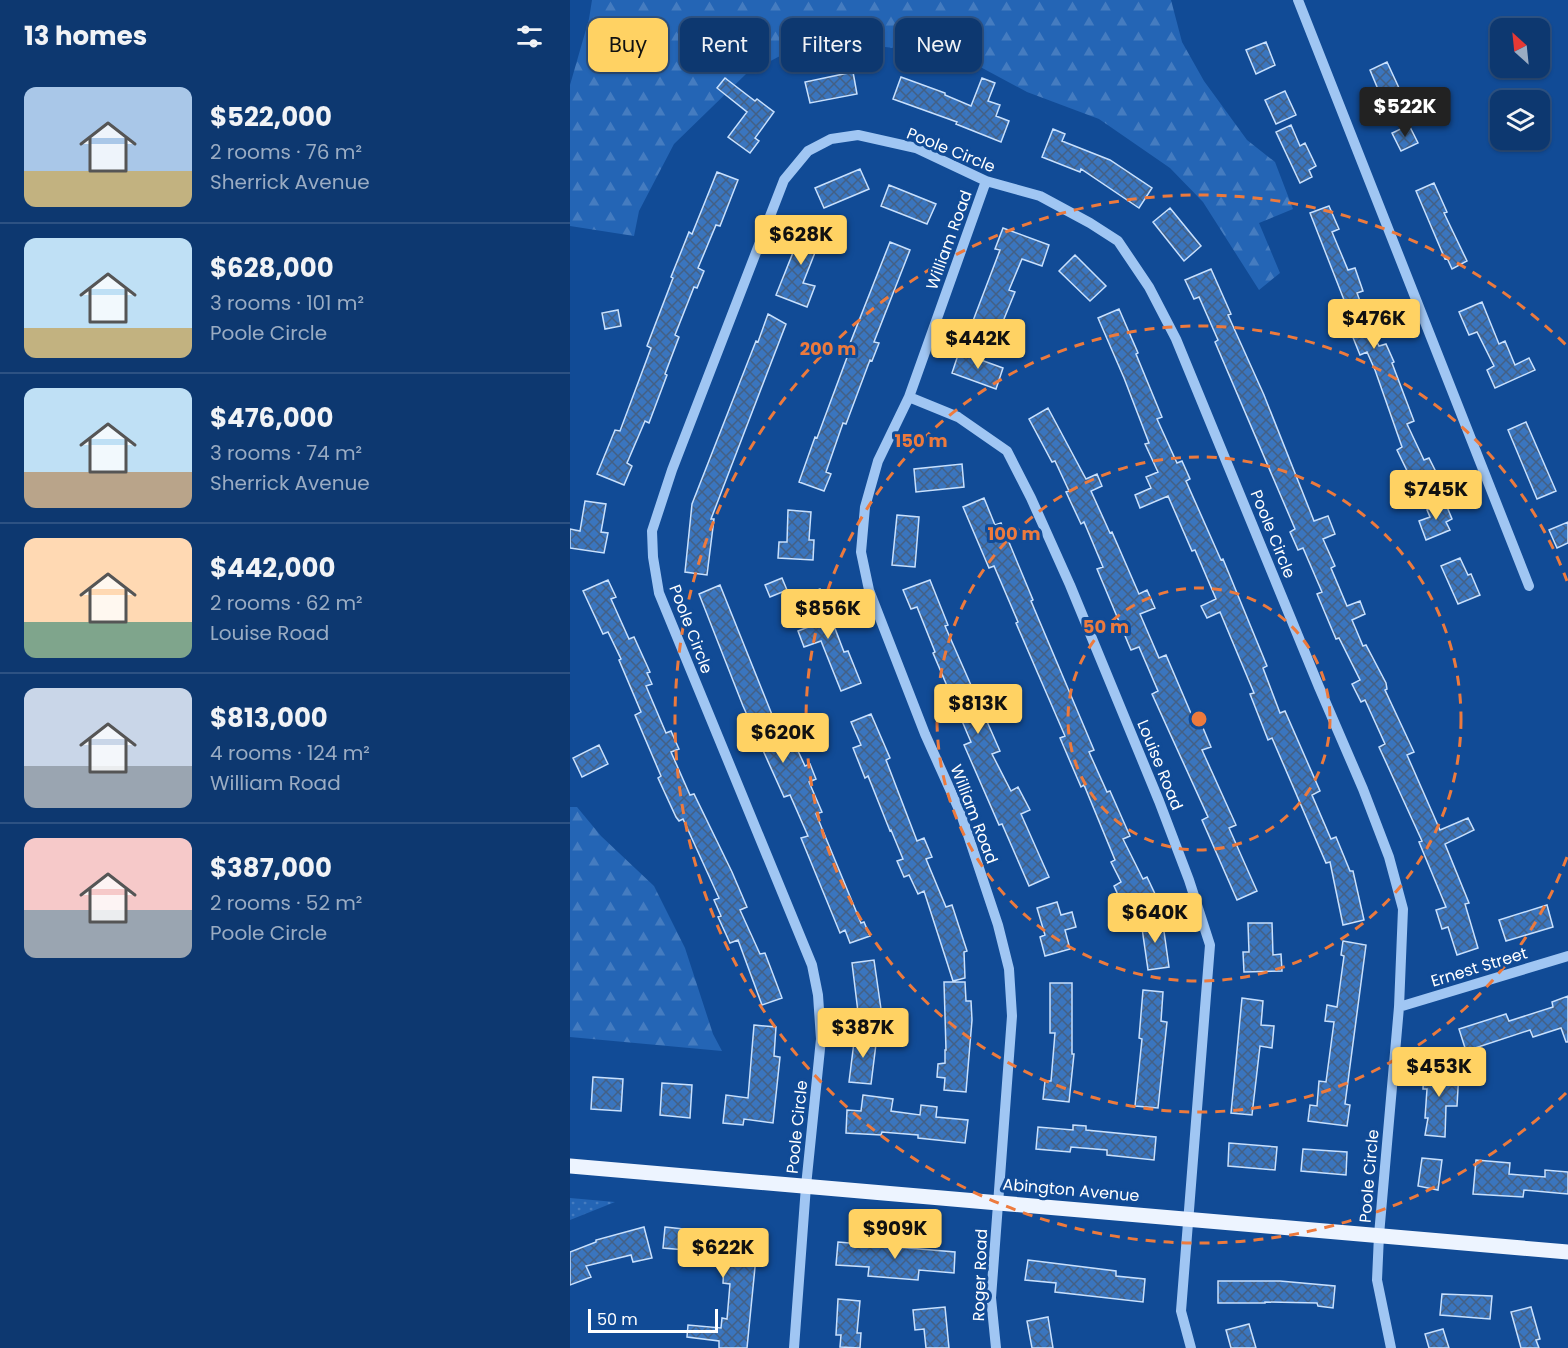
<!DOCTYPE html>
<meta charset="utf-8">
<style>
:root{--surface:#0d3870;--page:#163f75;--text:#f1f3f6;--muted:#9aacc3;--line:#2d5283;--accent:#ffd263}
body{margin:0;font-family:Poppins,sans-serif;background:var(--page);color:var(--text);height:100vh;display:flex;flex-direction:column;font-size:22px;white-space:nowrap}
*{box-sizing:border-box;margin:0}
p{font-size:20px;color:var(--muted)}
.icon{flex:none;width:33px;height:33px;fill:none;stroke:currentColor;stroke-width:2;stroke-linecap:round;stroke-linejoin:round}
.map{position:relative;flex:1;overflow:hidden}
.details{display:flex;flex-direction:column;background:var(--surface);width:570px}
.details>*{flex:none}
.banner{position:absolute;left:18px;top:18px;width:570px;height:54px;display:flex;gap:12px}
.needle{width:39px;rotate:333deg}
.fabs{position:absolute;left:920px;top:18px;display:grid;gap:12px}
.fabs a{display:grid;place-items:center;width:60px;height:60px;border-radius:12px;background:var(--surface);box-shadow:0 2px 4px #0004,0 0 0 2px var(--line);font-size:30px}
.scale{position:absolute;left:18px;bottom:15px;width:130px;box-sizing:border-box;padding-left:6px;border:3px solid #fff;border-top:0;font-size:16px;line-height:21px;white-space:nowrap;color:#fff;-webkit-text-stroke:4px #114b96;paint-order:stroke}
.price{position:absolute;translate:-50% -51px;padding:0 14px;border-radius:6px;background:var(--accent);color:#111;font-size:20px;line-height:39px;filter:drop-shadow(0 2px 3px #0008)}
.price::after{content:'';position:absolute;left:50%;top:36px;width:18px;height:14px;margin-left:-9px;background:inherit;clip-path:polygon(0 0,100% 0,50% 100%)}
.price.active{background:#222;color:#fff}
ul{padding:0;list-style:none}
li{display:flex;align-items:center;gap:18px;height:150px;padding:0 24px}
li+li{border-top:2px solid var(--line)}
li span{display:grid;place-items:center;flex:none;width:168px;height:120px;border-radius:12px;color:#555}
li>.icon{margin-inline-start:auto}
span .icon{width:72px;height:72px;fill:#fffc;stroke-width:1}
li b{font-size:26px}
h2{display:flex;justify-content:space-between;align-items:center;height:72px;padding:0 24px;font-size:26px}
.chip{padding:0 21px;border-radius:12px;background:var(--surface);box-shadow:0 2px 4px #0004,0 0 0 2px var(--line);font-size:21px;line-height:54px}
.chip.active{background:var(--accent);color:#111}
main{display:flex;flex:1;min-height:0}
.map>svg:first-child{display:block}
</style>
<main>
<section class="details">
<h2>13 homes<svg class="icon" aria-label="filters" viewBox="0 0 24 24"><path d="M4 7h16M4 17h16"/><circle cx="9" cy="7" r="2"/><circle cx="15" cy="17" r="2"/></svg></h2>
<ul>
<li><span style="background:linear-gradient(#a9c7e8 70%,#c2b280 0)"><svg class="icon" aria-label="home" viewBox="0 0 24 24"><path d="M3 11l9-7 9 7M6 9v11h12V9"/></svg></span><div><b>$522,000</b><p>2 rooms · 76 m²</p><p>Sherrick Avenue</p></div></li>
<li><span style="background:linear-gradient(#bfe0f5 75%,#c2b280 0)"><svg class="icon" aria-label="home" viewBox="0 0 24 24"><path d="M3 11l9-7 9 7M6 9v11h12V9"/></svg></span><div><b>$628,000</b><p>3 rooms · 101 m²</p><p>Poole Circle</p></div></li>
<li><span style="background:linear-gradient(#bfe0f5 70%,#b9a48a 0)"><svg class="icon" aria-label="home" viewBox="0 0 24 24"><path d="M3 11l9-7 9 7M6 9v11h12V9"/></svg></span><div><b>$476,000</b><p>3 rooms · 74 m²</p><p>Sherrick Avenue</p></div></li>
<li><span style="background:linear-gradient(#ffd9b3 70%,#7fa58c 0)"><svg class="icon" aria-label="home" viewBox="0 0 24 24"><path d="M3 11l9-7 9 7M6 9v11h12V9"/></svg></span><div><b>$442,000</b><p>2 rooms · 62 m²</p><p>Louise Road</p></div></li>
<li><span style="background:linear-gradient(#c9d6e8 65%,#9aa5b1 0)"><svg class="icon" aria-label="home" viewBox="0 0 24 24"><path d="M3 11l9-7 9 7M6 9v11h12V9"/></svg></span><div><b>$813,000</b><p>4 rooms · 124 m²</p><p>William Road</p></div></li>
<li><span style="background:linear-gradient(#f6c9c9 60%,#9aa5b1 0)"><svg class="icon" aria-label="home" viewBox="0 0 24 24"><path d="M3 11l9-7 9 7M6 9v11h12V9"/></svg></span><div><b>$387,000</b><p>2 rooms · 52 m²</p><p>Poole Circle</p></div></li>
</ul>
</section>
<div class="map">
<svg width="998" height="1348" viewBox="0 0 998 1348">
<defs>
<pattern id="grass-dots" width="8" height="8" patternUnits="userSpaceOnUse" patternTransform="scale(1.5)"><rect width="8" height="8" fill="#2465b5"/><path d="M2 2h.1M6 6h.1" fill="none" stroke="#457cc0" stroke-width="1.8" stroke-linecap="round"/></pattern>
<pattern id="forest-firs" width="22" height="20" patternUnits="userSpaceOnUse" patternTransform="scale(1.5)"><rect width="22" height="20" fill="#2465b5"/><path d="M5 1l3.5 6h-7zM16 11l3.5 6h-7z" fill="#457cc0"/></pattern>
<pattern id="building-cross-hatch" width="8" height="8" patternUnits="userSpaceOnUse" patternTransform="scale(1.5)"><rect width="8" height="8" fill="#3a75be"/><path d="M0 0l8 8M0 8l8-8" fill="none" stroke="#436085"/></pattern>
</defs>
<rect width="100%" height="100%" fill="#114b96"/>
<path fill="url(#grass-dots)" d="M0,1198l45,4 -45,18z"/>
<path fill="url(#forest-firs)" d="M22,0h579l11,42 22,39 43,59 28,22 18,47 -34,14 21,50 -21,17 -56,-88 -33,-34 -71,-49 -72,-27 -69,-37 -146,-16 -66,35 -72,70 -35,67 -5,25 -64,-10v-141l19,-66z
M0,807h7l24,29 53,50 31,62 28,86 9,17 -152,-14z"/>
<path fill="url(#building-cross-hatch)" stroke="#c8e0fd" stroke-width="1.5" d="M696,42l9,23 -19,9 -10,-24z
M817,62l24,52 -13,6 -13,-28 -5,2 -10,-24z
M283,72l4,22 -47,9 -5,-21z
M331,77l44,16v2l26,11 11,-28 13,5 -7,18 12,4 -4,11 13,5 -8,21 -45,-18 1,-2 -64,-23z
M155,78l30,23 2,-2 17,13 -19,26 4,3 -9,12 -22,-16 19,-25 -30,-24z
M715,91l11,24 -20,9 -11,-24z
M721,125l9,21 5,-3 11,23 -7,4 3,7 -12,6 -24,-51z
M839,125l9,18 -17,8 -9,-18z
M483,129l12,5 -3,7 48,19 42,28 -13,20 -58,-39 -1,3 -38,-15z
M290,169l9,20 -45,19 -9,-20z
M147,172l21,8 -18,46 -4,-1 -18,43 6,3 -7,17 -3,-1 -19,48 4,2 -14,37 2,1 -18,48 -4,-2 -18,42 5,3 -8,19 -27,-11 18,-44 5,1 31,-83 -4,-2 26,-68 -2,-1 18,-45 3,2z
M864,183l13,29 -3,1 23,48 -15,8 -5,-11 -2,1 -29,-68z
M319,185l47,19 -9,20 -46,-18z
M759,206l10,23 -7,3 16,38 7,-2 8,23 -6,2 13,35 9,18 7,-2 8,18 -2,1 22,58 -7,3 17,36 5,-2 9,18 -19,10 -5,-11 -4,2 -13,-27 5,-3 -27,-77 -8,-18 -7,3 -8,-20 5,-2 -47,-120z
M600,208l31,38 -17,15 -31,-39z
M236,220l19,7 -22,56 12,3 -8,21 -31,-12z
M433,228l46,17 -7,21 -20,-7 -13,31 6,2 -18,44 -26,-10 29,-76 -5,-1z
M320,242l20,8 -36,92 5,1 -7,18 -2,-1 -24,64 -3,-1 -17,49 5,2 -7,17 -25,-9 16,-45 2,1 32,-86 -2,-1z
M505,255l31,31 -16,15 -31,-30z
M641,269l20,45 -3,1 36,80 50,126 14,-5 7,18 -12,5 12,27 -4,2 16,38 13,-5 5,13 -13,6 11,26 3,-1 20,38 1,6 -2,1 29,62 -7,3 33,75 28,-12 6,12 -29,14 24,59 -4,1 13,44 -21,7 -9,-28 -6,2 -6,-19 10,-3 -27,-65 3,-1 -43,-94 6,-3 -20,-44 -4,2 -9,-18 8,-4 -21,-42 -3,1 -19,-45 5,-2 -19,-44 -5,2 -8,-18 5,-3 -80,-187 3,-2 -19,-43 -5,2 -9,-19z
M912,302l17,42 6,-3 10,24 14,-7 6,12 -40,18 -8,-18 7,-4 -17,-34 -8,3 -10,-23z
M549,309l19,44 -2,1 26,63 -5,2 20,44 5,-2 8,18 -4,2 35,79 2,-1 44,107 -4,2 17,45 5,-2 35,80 -8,4 19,44 5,-2 14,34h3l11,49 -21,5 -13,-63 -4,1 -54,-125 -4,2 -18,-46 4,-1 -34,-81 -13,6 -6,-12 15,-7 -21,-49 -3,1 -24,-55 -28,12 -5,-13 16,-7 -5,-11 12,-5 -13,-28 4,-1 -25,-65 -26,-60z
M48,310l3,16 -16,3 -3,-16z
M198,314l18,10 -75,195h3l-7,56 -22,-3 7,-68 64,-163 2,1z
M389,352l44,16 -7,21 -44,-16z
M478,408l38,71 11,-5 5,12 -11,5 19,42 2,-1 27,62 8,-4 8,18 -15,6 19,44 7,-3 27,63 5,-2 13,31 -9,3 34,75 -7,3 28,63 -20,9 -35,-80 6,-3 -56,-123 6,-3 -19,-44 -8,3 -34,-81 6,-2 -19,-45 -3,2 -15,-32 3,-1 -14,-30 -3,1 -23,-43z
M956,422l30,69 -19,8 -29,-69z
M392,464l2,23 -48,5 -2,-23z
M414,498l11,27 6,-2 32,77 -2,1 63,149 -5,2 18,40 3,-1 20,45 -7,3 20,40 4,-2 8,17 -25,12 -5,-11 -6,2 -5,-11 7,-4 -10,-20 4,-2 -31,-75 -3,2 -21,-49 5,-2 -49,-113 2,-1 -24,-56 -5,2 -26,-61z
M15,501l21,3 -5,28 7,1 -4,20 -34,-5v-19l10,2z
M875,502l7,17 -6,3 4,8 -24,10 -7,-19 11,-4 -3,-7z
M218,510l23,2 -2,28h5l-1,20 -35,-2 1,-16h8z
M327,515l22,2 -4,50 -23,-2z
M998,522v21l-11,5 -8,-18z
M890,558l8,17 3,-1 9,21 -22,9 -17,-38z
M212,578l5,12 -17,7 -5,-12z
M38,580l8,17 -5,2 18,40 5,-2 16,35 -3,1 5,11 -6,2 20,47 5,-2 8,18 -8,3 19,43 4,-1 38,78 15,35 -7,3 20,44 5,-1 17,45 -20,7 -24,-65 -8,3 -12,-26 3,-1 -7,-16 5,-2 -36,-79 -4,2 -3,-4 -18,-39 3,-2 -26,-61 6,-3 -22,-52 2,-1 -13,-27 -5,2 -20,-43z
M360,580l18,45 -3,1 55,125 -8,3 19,37 7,-4 12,23 -9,4 28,63 -20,9 -27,-62 -3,1 -35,-80 7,-3 -38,-89 2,-1 -18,-45 -6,2 -8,-19z
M150,585l63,157 9,-4 13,28 5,-2 6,15 -7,3 13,30 -6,2 45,109 3,-1 6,14 -20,7 -5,-13 -5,3 -39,-95 7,-2 -18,-41 -6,2 -41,-91 -44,-112z
M250,589l24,63 4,-1 13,32 -20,8 -20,-50 -17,6 -6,-16 13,-5 -11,-29z
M301,714l19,44 -4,2 31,81 7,-3 8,19 -6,2 20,48 6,-2 15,46 -3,1 1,26 -12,3 -29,-90 -6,3 -9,-19 -5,2 -7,-16 6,-2 -12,-29 -1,1 -22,-55 -3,2 -12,-30 8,-3 -10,-23z
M29,745l9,19 -26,13 -9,-19z
M487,902l4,13 11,-3 4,15 -11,3 5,19 -25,7 -5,-19 5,-2 -8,-27z
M977,905l6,22 -47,14 -7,-21z
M592,917l7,50 -21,3 -7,-49z
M678,923h24l1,32 8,-1 1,17 -38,1 -1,-20h6z
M773,941l23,4 -21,159 5,1 -3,21 -39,-5 2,-16 7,1 2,-25 7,1 8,-60 -9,-1 2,-16 10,2 7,-51 -3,-1z
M304,960l7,49 -23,3 -6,-49z
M374,982h21l1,19h5l1,19 -6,72 -22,-2 1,-12 -8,-1 1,-13 7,-1v-13h1z
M480,983h22v71h2l-5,48 -26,-3 2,-18h6l4,-48h-5z
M573,990l20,2 -2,29 6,1 -9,86 -23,-2 7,-67 -3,-1z
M998,996v46h-2l-5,-14 -28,9 -3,-7 -64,21 -7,-22 47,-15 3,7 44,-14 -1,-5z
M672,998l21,3 -2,24 13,1 -2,22 -12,-2 -8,69 -21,-2z
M184,1025l22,2 -2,29 6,1 -7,66 -29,-4 -1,6 -20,-2 3,-28 22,3z
M285,1034l22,2 -6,48 -22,-2z
M854,1069l35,2 -2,35h-11l-1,31 -20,-2 3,-17h-3l2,-29h-4z
M23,1077l30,2 -2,32 -30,-2z
M92,1083l30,2 -2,33 -30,-3z
M293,1095l30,4 -2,12 29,4 1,-10 16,2 -1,10 32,3 -3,23 -47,-5v-3l-36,-3 -1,3 -35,-2 1,-23 14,1z
M503,1125l13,1v4l70,7 -2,23 -47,-5v-5l-36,-3 -1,5 -34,-3 2,-22 35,3z
M659,1143l48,4 -2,23 -47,-4z
M733,1149l44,3 -1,23 -45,-4z
M852,1158l20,2 -4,30 -20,-4z
M906,1160l34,3 -1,11 36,3v-7l23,2v22l-44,-4 -1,7 -50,-3z
M74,1227l8,31 -19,4 -2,-7 -45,11 5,11 -21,8v-33l26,-10v-2z
M95,1227l93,10 -11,111h-28v-7l-32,-4 1,-12 33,3 1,-10 5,1 3,-35 -7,-1 1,-19 -27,-2v-4l-11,-1v-7l-23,-2z
M268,1242l117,10 -1,21 -35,-3 -1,10 -50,-4 1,-9 -33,-2z
M458,1260l88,11v5l29,3 -2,23 -88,-10 1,-9 -31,-3z
M648,1281h62l55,5 -2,22 -15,-2 -1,-3 -52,-1v1h-47z
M872,1294l50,2 -2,23 -50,-4z
M268,1299l22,2 -3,32h4l-1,15 -20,-1 1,-12h-5z
M375,1307l4,41h-23l-2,-19 -9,1 -2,-20z
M961,1307l9,32 -4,1 3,8h-18l-10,-36z
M478,1317l5,31h-21l-5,-27z
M679,1324l7,24h-25l-5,-18z
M873,1329l6,19h-20l-4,-14z"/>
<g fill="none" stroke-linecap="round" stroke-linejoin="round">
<path stroke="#a0c6f3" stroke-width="10" d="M728,0l231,586
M416,181l-77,216 -31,64 -13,46 -4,45 8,38 56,144 36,80 37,111 11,44 3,47 -21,282 5,50
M339,397l49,20 49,34 24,47 39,87 89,216 30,79 21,65 -29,366 10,37
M829,1007l169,-51
M224,1348l12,-162 15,-147 -3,-44 -6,-30 -153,-372 -6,-36 -1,-26 20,-61 112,-290 24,-29 23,-12 27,-4 58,13 70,33 54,15 50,27 28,18 31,46 27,52 143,348 44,102 26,68 14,52 -4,98 -20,228 -2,45 14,68"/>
<path stroke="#edf4ff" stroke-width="15" d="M0,1166l998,86"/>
</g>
<g fill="none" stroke="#ed7a3d" stroke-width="3" stroke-dasharray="10 8">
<circle cx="629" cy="719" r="131"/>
<circle cx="629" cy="719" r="262"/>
<path d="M997 857A393 393 0 1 1 997 581"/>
<path d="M996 1093A524 524 0 1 1 996 345"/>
</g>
<g text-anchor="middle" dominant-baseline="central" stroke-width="6" stroke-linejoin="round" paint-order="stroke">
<g font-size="16" fill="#fff" stroke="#114b96">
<text transform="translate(381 150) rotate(22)">Poole Circle</text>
<text transform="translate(379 240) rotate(-70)">William Road</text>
<text transform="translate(703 534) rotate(68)">Poole Circle</text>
<text transform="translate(121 629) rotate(69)">Poole Circle</text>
<text transform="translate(590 765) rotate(68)">Louise Road</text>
<text transform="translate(404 814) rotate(69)">William Road</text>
<text transform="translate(909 967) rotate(-17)">Ernest Street</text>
<text transform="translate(227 1127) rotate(-84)">Poole Circle</text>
<text transform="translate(799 1176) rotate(-85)">Poole Circle</text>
<text transform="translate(501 1190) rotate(5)">Abington Avenue</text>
<text transform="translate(410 1275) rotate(-88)">Roger Road</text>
</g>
</g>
<circle cx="629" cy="719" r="9" fill="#ed7a3d" stroke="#114b96" stroke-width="3"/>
<g font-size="18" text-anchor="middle" font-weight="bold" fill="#ed7a3d" stroke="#114b96" stroke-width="6" stroke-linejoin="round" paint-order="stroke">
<text x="258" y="355">200 m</text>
<text x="351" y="447">150 m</text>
<text x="444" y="540">100 m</text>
<text x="536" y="633">50 m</text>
</g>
</svg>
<div class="fabs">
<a><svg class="needle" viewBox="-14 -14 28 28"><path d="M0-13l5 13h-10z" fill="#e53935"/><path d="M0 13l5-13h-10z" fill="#9aacc3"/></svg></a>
<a><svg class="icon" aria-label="layers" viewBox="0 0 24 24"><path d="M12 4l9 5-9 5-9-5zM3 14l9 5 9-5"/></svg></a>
</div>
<div class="scale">50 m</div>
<b class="price active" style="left:835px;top:138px">$522K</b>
<b class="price" style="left:231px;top:266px">$628K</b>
<b class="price" style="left:804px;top:350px">$476K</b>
<b class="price" style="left:408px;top:370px">$442K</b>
<b class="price" style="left:866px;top:521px">$745K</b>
<b class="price" style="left:258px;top:640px">$856K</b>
<b class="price" style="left:408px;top:735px">$813K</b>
<b class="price" style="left:213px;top:764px">$620K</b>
<b class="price" style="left:585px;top:944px">$640K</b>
<b class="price" style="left:293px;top:1059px">$387K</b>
<b class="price" style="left:869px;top:1098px">$453K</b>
<b class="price" style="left:325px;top:1260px">$909K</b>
<b class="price" style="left:153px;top:1279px">$622K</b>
<div class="banner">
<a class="chip active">Buy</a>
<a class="chip">Rent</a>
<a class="chip">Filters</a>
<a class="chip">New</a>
</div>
</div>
</main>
